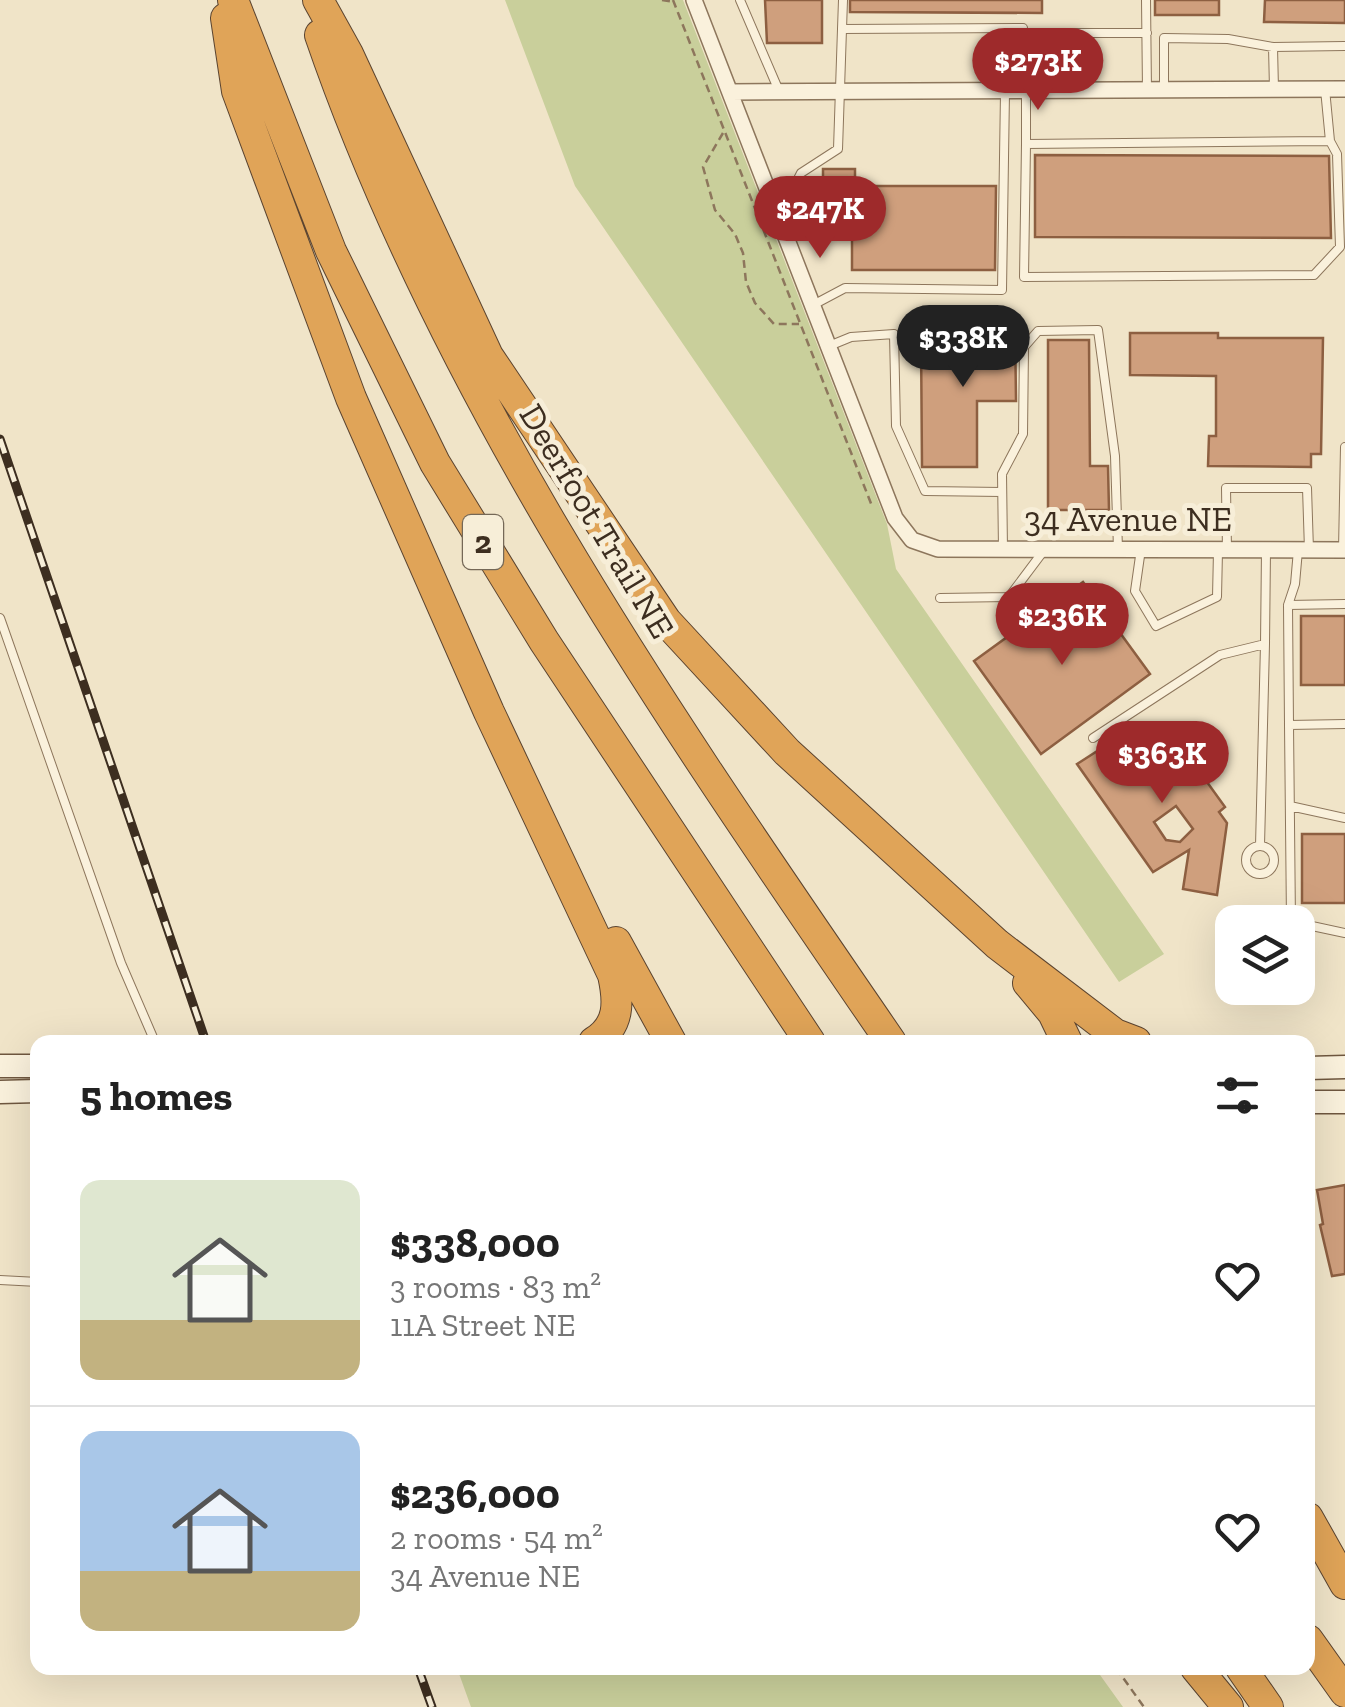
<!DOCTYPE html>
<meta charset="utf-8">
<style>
:root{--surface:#fff;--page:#f2f2f2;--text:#222;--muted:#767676;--line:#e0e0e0;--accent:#9e2a2b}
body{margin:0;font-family:"Zilla Slab",serif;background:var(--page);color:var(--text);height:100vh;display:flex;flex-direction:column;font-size:38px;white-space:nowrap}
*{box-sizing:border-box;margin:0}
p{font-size:32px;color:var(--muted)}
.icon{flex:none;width:55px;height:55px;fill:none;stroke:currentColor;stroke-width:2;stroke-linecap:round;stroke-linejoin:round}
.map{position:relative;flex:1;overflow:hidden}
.details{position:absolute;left:30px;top:1035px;width:1285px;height:640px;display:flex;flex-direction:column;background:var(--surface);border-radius:20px;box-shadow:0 10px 40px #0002}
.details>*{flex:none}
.buttons{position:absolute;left:1215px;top:905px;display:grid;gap:20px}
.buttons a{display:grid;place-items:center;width:100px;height:100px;border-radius:20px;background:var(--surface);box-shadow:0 10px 40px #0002;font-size:50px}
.price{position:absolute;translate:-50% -85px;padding:0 22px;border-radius:35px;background:var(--accent);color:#fff;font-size:32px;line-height:65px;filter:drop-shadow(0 2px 5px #0008)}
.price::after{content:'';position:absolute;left:50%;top:60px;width:30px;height:22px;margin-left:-15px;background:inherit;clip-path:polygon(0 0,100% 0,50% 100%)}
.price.selected{background:#222;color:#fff}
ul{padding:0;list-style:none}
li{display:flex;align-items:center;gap:30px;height:250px;padding:0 50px}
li+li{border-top:2px solid var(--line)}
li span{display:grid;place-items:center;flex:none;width:280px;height:200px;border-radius:20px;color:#555}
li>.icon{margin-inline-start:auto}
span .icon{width:120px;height:120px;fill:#fffc;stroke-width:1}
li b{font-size:42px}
h2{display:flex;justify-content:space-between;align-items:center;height:120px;padding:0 50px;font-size:42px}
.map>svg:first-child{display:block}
</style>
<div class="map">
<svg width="1345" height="1707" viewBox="0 0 1345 1707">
<rect width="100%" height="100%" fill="#f0e4c8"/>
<path fill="#c9cf9b" d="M505,0h178l204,524 9,45 268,385 -45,28 -544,-796z
M457,1668h638l28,39h-652z"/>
<path fill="#cf9f7d" stroke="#8d5f41" stroke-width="2.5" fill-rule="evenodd" d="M765,0h57v43h-55z
M850,0h192v13l-192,-1z
M1155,0h64v15h-64z
M1265,0h80v23l-81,-1z
M1035,155l294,1 2,82 -296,-1z
M823,169h32v17h141l-1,84h-143v-37h-29z
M981,323h34l1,78h-39v66h-55l-1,-130h60z
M1130,333h88v5h105l-2,116h-10v13l-103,-1 1,-30h7v-60l-86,-1z
M1048,340h41l1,126h18l1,44h-61z
M1083,582l67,92 -109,80 -67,-93z
M1301,616h44v69h-44z
M1139,730l7,8 13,-8 11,14 6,-5 49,68 -6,5 8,11 -10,72 -34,-6 6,-39 -36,22 -76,-108 25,-16 4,6zM1176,806l17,23 -13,13 -14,-2 -12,-18z
M1302,834h43v69h-43z
M1345,1185v89l-13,2 -12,-51 3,-1 -6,-34z"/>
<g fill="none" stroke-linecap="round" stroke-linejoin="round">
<g stroke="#8d765c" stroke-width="10">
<path id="lane" d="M740,0l39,91
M1146,0l1,90
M842,29l1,-29
M1053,89l4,-56h90
M1164,89v-51l64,1 45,8
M1274,89l-1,-42 72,-1
M1026,90v54l304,-3 -5,-52
M1026,144l-2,133 290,-2 26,-28 -3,-93 -7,-13
M779,216l22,-43 37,-24 4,-120 181,-1
M813,305l32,-17 157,2 3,-198
M829,346l22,-9 43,-3 2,92 29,65 77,1
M1003,549l-1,-75 21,-40 1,-87 14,-16 60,-1 17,126 3,93
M1141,549l-6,42 21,35 61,-29 1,-46
M1227,550l-1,-62h81l2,62
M1298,550l-3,34 -7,21 57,-1
M1343,550l2,-103
M940,598l69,-1 36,-48
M1288,605l1,120
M0,618l121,345 34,79
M1093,738l127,-83 45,-11 1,-94
M1290,806l55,12
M1260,846l5,-202
M1246 860a14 14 0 1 1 28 0a14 14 0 1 1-28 0Z
M1295,922h-4l-2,-197 56,-1
M1298,923l47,10
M0,1280l38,2"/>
</g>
<g stroke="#8d765c" stroke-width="18">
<path id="street" d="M694,0l201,518 17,22 26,9 407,1
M730,92l615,-3"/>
</g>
<g stroke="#6f573f" stroke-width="25">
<path id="secondary" d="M0,1066h38
M1308,1068l37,-1
M0,1092l38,-1
M1308,1102h37"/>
</g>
<g stroke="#5b4430" stroke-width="32">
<path id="highway" d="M233,0l98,251 104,212 109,178 266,401
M318,0l30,54 140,302 178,265 121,131 210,192 118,90 21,8
M226,18l11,73 114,307 138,314 124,263c6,27 7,51 -19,67
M320,35c126,366 354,690 571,1007
M616,942l55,100
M1028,983l25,30 14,29
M1308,1518l37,66
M1308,1640l37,52
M1196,1668l32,39
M1241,1668l27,39"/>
</g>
<path stroke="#8d765c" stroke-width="2.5" stroke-dasharray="8 5" stroke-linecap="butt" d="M662,0l12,2
M673,0l199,506
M723,133l-20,34 12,43 20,24 8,19 3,29 9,21 19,21h25
M1116,1668l28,39"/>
<use href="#lane" stroke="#faf1dc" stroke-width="8"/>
<use href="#street" stroke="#faf1dc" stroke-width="15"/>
<use href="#secondary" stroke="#faf1dc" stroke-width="22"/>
<use href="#highway" stroke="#e0a458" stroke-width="30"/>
<g stroke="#3d2e20" stroke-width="9">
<path id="rail" d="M0,439l206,603
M418,1668l14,39"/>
</g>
<use href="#rail" stroke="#f7eed8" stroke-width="5" stroke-dasharray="15" stroke-linecap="butt"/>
</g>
<g text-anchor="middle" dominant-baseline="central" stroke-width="10" stroke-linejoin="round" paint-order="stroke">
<rect fill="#f7eed8" stroke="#756857" stroke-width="2.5" x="463" y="515" width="40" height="54" rx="8"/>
<g font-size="32" font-weight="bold" fill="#3d2e20">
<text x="483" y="542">2</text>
</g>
<g font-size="35" fill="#3d2e20" stroke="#f7eed8">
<text x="1128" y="519">34 Avenue NE</text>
<text transform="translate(597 521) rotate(59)">Deerfoot Trail NE</text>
</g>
</g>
</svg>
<div class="buttons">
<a><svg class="icon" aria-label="layers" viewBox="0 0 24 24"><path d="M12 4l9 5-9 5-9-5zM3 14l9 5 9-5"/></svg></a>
</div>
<b class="price" style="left:1038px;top:113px">$273K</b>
<b class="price" style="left:820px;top:261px">$247K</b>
<b class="price selected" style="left:963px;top:390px">$338K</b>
<b class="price" style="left:1062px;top:668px">$236K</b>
<b class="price" style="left:1162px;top:806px">$363K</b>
<section class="details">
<h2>5 homes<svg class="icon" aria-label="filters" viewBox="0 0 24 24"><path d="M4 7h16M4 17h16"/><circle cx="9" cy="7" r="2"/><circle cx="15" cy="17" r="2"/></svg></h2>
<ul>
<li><span style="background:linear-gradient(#dfe7d0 70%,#c2b280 0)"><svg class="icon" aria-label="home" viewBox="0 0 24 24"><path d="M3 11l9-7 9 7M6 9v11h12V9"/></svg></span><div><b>$338,000</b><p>3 rooms · 83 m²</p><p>11A Street NE</p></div><svg class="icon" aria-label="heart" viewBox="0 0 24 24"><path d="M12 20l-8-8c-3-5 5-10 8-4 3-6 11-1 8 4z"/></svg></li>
<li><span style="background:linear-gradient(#a9c7e8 70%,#c2b280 0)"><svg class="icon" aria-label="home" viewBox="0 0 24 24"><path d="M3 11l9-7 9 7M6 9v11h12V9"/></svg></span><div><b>$236,000</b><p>2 rooms · 54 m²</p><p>34 Avenue NE</p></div><svg class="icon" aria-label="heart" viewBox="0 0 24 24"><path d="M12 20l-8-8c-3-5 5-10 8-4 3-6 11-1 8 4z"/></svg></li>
</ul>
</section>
</div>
